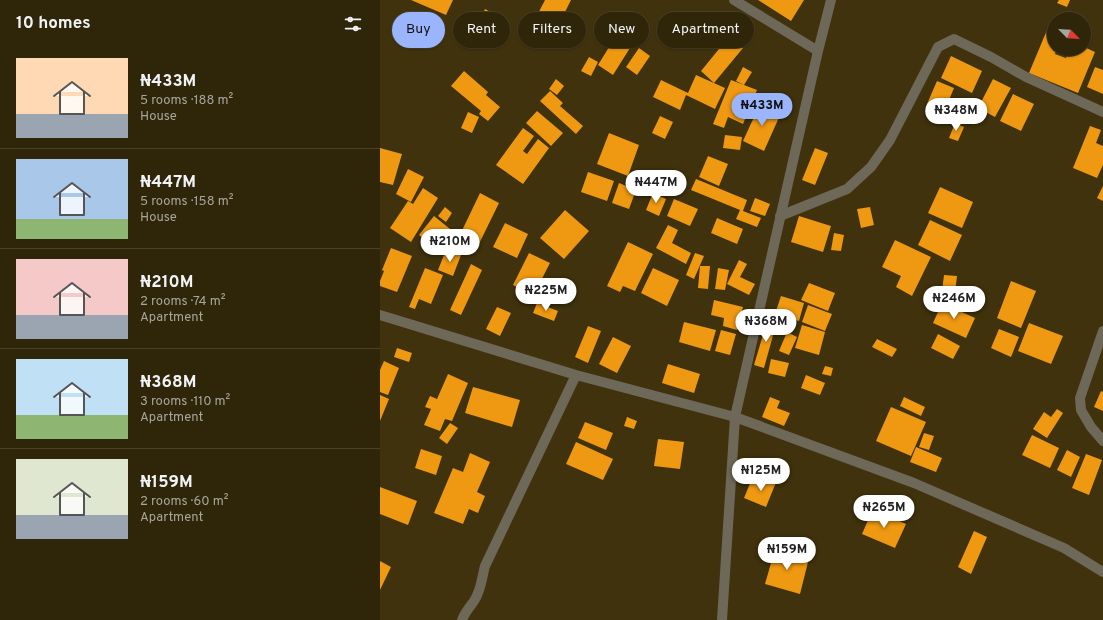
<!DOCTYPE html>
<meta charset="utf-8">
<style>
:root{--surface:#2f2609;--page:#3b3217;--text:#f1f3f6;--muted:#a7a59c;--line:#4a432a;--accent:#9bb5fd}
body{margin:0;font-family:Overpass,sans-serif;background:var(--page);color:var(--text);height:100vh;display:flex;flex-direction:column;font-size:15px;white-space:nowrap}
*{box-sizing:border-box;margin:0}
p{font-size:13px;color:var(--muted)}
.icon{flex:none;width:22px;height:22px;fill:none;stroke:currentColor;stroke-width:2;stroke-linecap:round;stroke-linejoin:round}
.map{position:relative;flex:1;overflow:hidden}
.drawer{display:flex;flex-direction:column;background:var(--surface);width:380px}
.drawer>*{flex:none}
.guide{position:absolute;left:12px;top:12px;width:380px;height:36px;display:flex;gap:8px}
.needle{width:26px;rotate:114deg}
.fabs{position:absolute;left:667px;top:12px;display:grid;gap:8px}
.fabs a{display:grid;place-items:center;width:44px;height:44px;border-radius:50%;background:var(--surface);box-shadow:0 1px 3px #0004,0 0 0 1px var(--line);font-size:20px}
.price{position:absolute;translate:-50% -34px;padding:0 9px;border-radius:14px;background:#fff;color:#222;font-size:13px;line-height:26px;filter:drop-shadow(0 1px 2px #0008)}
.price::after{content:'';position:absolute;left:50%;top:24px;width:12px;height:9px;margin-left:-6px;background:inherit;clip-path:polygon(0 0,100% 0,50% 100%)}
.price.on{background:var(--accent);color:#111}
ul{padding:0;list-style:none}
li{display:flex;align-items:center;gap:12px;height:100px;padding:0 16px}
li+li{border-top:1px solid var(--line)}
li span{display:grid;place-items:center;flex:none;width:112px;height:80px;border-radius:0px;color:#555}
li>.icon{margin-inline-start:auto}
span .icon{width:48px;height:48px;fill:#fffc;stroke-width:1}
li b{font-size:17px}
h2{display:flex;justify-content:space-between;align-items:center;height:48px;padding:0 16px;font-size:17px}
.chip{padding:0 14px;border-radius:18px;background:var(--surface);box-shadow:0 1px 3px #0004,0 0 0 1px var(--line);font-size:14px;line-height:36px}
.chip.on{background:var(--accent);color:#111}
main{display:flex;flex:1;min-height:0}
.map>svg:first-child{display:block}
</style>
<main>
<section class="drawer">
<h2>10 homes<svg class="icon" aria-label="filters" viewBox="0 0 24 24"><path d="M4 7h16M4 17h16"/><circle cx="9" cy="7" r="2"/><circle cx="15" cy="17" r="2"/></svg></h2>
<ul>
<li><span style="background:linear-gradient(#ffd9b3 70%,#9aa5b1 0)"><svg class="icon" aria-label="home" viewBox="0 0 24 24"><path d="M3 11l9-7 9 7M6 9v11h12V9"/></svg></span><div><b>₦433M</b><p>5 rooms · 188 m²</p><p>House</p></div></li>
<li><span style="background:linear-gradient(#a9c7e8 75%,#8fb573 0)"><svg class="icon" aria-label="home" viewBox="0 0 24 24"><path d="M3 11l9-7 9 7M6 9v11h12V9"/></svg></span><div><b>₦447M</b><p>5 rooms · 158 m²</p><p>House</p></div></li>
<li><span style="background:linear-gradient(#f6c9c9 70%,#9aa5b1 0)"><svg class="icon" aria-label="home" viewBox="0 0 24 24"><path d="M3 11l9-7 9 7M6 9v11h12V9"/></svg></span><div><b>₦210M</b><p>2 rooms · 74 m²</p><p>Apartment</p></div></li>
<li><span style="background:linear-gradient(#bfe0f5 70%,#8fb573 0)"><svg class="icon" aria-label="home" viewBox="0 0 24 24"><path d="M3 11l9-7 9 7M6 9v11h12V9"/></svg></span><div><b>₦368M</b><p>3 rooms · 110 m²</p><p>Apartment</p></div></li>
<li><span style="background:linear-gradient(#dfe7d0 70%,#9aa5b1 0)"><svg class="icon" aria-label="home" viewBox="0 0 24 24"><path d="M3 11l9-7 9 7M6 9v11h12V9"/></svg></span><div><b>₦159M</b><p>2 rooms · 60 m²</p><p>Apartment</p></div></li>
</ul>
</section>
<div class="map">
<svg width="723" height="620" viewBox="0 0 723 620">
<rect width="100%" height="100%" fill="#3f320c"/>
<path fill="#ef9811" d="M31,0h42l-7,15z
M165,0h26l-22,44 -21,-11z
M378,0h46l-13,21z
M679,0h11l-3,7 -10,-4z
M105,9l23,12 -6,13 -24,-11z
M340,15l24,20 -7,8 6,5 -29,35 -13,-12 27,-33 -16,-13z
M667,30l7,2v17h3l-2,5 11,4 4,-9h14v-2l11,5 -17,41 -49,-20z
M239,31l16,9 -22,35 -15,-10z
M259,48l11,8 -13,19 -11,-8z
M571,56l31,15 -10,22 -31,-15z
M209,57l9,5 -7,14 -10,-5z
M363,67l9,5 -8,13 -8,-4z
M715,67l8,3v24l-16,-7z
M84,71l24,21 -2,3 14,12 -12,14 -9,-7 2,-3 -30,-25z
M316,75l29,13 -10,21 -29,-14 -6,15 -27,-13 8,-17 27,13z
M176,79l8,7 -7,9 -8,-6z
M613,79l18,9 -16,29 -17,-9z
M351,80l26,10 -14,34 -15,-7 -4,11 -11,-4z
M557,81l17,7 -10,24 -17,-8z
M170,91l13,12 -3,3 23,20 -7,8 -36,-33z
M633,94l21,10 -13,27 -21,-10z
M581,99l14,5 -3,10 -14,-5z
M380,104l21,9 -17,38 -21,-10z
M157,111l26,22 -12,13 -25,-23z
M88,112l11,5 -7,16 -11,-5z
M280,116l13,6 -8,17 -13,-6z
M575,123l9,4 -6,14 -9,-3z
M710,126l11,4 -5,13 7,3v19l-6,13 -24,-10z
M143,128l11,8 -11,15 4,3 11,-15 11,9 -26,36 -27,-19z
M229,133l30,12 -11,31 -31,-12z
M345,135l17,2 -2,13 -17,-2z
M0,148l22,6 -9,31 -13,-3z
M435,148l13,5 -13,32 -13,-5z
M328,156l20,8 -9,22 -20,-9z
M28,169l16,8 -13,25 -15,-8z
M208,172l26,9 -7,20 -26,-9z
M316,179l51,21 -4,11 18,7 -4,9 -21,-8 4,-9 -49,-20z
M239,183l17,7 -7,19 -17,-6z
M723,186v15l-6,-3z
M560,187l33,15 -11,26 -34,-15z
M43,188l15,10 -27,44 -21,-14 18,-27 5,3z
M100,193l19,10 -24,49 -19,-9z
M273,193l13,6 -7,17 -13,-6z
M375,198l15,6 -5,12 -15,-5z
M294,199l24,10 -8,17 -23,-10z
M65,207l7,6 -6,9 -8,-6z
M490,207l4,18 -13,3 -4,-19z
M185,210l24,21 -25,28 -24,-21z
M54,216l21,17 -15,19 -21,-17z
M419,216l32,10 -8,26 -32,-10z
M337,218l26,11 -6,15 -26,-11z
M550,220l32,15 -12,26 -32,-16z
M125,223l23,11 -11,24 -24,-11z
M288,225l10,5 -6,13 19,10 -5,11 -30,-16z
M454,233l10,2 -3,16 -10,-1z
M515,240l36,17 -19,39 -16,-9 5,-11 -19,-9z
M248,242l25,12 -18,37 -12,-5 -3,6 -13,-6z
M11,248l21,8 -15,36 -17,-6v-5l4,-10 -2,-1z
M66,250l15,5 -8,21 -15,-6z
M149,253l21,10 -17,33 -20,-11z
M315,253l9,3 -10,23 -8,-4z
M359,260l8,4 -7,13 15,7 -6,11 -22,-11z
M91,264l11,6 -21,45 -11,-5z
M320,266h10l-2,23 -10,-1z
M45,268l18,7 -12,29 -12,-5 -4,10 -6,-2z
M273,268l26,12 -12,26 -26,-13z
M338,268l11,2 -4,20 -10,-1z
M564,275l13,1 -3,25 -13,-2z
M631,281l25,10 -15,37 -24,-10z
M429,283l26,10 -7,18 -27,-11z
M401,296l23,7 -5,18 -24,-7z
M334,300l29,7 -6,23 -14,-4 1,-8 -13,-3z
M157,303l21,8 -4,10 -21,-8z
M562,303l33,15 -9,20 -33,-15z
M428,305l24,9 -7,17 -23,-9z
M117,307l14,6 -11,23 -14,-7z
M388,318l9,3 -13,47 -10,-3z
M304,322l32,8 -6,21 -31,-9z
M649,323l34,13 -12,28 -33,-13z
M422,325l23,7 -6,23 -24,-7z
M208,326l13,5 -13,32 -13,-6z
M619,329l20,8 -8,20 -20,-9z
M341,330l15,4 -6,21 -15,-4z
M407,332l10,5 -8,18 -10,-4z
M558,334l22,12 -7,13 -22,-11z
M233,337l18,9 -14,27 -18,-9z
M497,339l20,10 -5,8 -20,-10z
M17,348l15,5 -3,9 -15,-5z
M391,359l18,4 -4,14 -17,-4z
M4,361l15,7 -11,27 -8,-3v-22z
M288,364l32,10 -6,19 -32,-10z
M445,366l8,2 -2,8 -9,-2z
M68,374l20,9 -16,38 -7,-2 -5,12 -16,-6 7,-16 -6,-2 5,-11 7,3z
M426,375l19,8 -5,12 -19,-7z
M93,387l47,13 -8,27 -47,-14z
M721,391l2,1v19l-9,-4z
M0,395l9,4 -9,22z
M390,397l10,4 -3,7 13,5 -6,13 -22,-9z
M524,397l21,10 -4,9 -21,-10z
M511,407l35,15 -15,34 -35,-15z
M677,409l6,4 -16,25 -14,-9 11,-17 7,5z
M247,417l10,4 -3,8 -10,-3z
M205,422l28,11 -7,17 -28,-12z
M70,423l8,5 -11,16 -8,-6z
M544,433l10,3 -5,14 -10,-3z
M652,435l27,13 -9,20 -28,-13z
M278,439l26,3 -4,27 -26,-3z
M196,442l37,17 -10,21 -37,-16z
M536,447l26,11 -6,14 -26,-10z
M41,449l21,7 -6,19 -21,-7z
M687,450l13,7 -9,20 -14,-7z
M90,453l20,9 -13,30 8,4 -7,17 -9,-4 -6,15 -29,-11 19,-45 10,4z
M706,454l16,6 -13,35 -17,-7z
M387,464l13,2 -1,9 -13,-1z
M386,476l11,4 -11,27 -22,-9 7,-17 11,5z
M0,487l37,14 -9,24 -28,-11z
M493,509l33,15 -11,24 -33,-14z
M594,531l13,6 -16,37 -13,-7z
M395,549l34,9 -9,36 -35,-10z
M0,561l11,6 -11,23z"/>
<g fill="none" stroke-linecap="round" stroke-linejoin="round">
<path stroke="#6e6858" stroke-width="10" d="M354,0l84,51
M400,216l67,-27 24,-22 19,-27 48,-93 16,-8 37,18 35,20 77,35
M0,315l196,60 159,42 179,66 150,65 39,24
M723,331l-23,67 1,12 10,17 12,14
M82,620c3,-8 8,-13 12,-19 7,-10 8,-24 11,-35l91,-191
M342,620l13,-203 83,-366 13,-51"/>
</g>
</svg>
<div class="fabs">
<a><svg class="needle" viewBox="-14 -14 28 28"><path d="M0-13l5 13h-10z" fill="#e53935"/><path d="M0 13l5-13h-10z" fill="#a7a59c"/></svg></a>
</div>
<b class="price on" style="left:382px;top:127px">₦433M</b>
<b class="price" style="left:576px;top:132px">₦348M</b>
<b class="price" style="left:276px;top:204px">₦447M</b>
<b class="price" style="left:70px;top:263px">₦210M</b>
<b class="price" style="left:166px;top:312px">₦225M</b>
<b class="price" style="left:574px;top:320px">₦246M</b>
<b class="price" style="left:386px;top:343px">₦368M</b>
<b class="price" style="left:381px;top:492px">₦125M</b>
<b class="price" style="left:504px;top:529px">₦265M</b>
<b class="price" style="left:407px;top:571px">₦159M</b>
<div class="guide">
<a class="chip on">Buy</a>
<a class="chip">Rent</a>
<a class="chip">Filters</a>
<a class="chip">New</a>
<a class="chip">Apartment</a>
</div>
</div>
</main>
